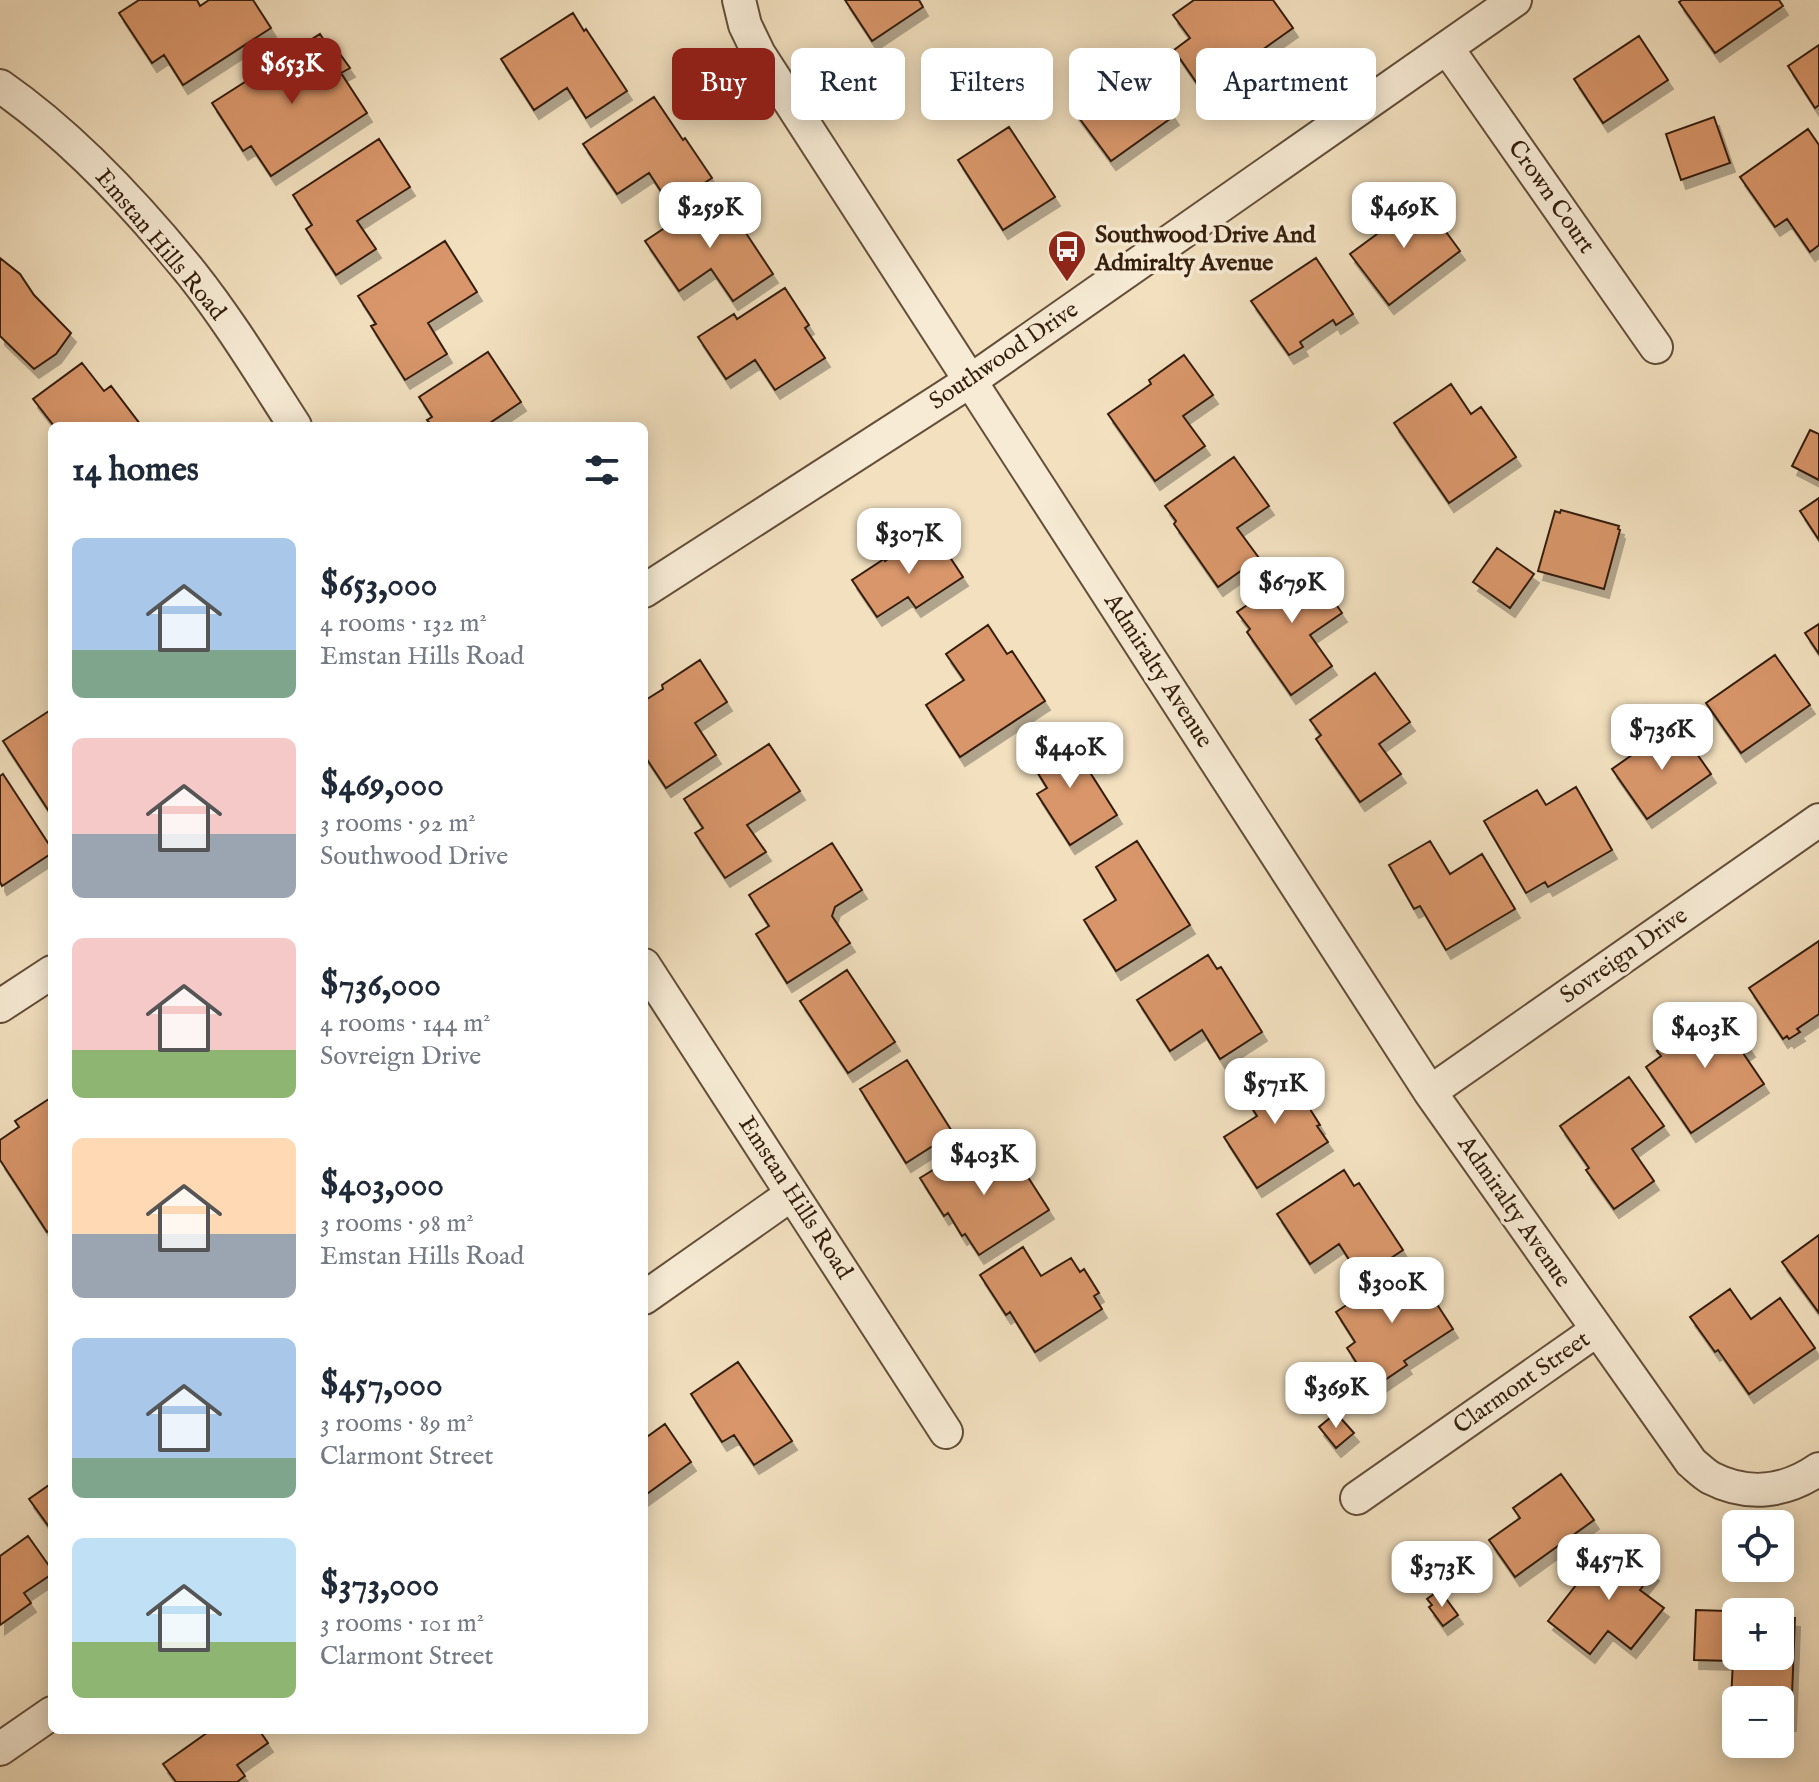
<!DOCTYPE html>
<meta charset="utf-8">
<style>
:root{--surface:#fff;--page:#f6f6f7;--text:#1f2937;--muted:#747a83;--accent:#8f2418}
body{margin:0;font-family:"IM FELL English",serif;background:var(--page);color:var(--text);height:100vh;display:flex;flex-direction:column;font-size:30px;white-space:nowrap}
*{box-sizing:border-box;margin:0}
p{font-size:26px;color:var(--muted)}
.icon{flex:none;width:44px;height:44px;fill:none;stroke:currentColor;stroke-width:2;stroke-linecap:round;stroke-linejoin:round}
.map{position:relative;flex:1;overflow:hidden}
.side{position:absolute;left:48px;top:422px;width:600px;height:1312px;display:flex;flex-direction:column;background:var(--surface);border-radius:12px;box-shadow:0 4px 20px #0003}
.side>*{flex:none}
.banner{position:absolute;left:672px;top:48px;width:760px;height:72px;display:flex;gap:16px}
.controls{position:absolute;left:1722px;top:1510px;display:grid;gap:16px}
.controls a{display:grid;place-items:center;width:72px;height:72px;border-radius:12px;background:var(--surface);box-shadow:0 4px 20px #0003;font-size:40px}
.price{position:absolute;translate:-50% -68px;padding:0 18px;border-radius:16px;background:#fff;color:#222;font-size:26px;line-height:52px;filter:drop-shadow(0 2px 4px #0008)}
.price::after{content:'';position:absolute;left:50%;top:48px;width:24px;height:18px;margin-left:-12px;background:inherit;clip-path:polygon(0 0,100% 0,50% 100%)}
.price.on{background:var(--accent);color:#fff}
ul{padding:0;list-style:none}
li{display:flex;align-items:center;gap:24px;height:200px;padding:0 24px}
li span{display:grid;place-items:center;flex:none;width:224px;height:160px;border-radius:12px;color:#555}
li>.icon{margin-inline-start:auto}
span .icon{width:96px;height:96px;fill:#fffc;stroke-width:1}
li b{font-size:34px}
h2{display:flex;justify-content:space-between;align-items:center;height:96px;padding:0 24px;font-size:34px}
.chip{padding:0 28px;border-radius:12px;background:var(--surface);box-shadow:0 4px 20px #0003;font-size:28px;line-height:72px}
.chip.on{background:var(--accent);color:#fff}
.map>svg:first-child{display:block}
</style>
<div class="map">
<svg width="1819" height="1782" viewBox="0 0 1819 1782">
<defs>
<filter id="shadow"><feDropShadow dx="5" dy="9" stdDeviation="0" flood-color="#0004"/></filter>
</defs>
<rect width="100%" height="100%" fill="#f2e0bf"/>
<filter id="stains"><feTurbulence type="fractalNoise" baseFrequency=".0025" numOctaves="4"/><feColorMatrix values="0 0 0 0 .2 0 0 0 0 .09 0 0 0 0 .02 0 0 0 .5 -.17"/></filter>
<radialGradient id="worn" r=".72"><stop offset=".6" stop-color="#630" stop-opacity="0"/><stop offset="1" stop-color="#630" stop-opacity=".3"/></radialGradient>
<path fill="#d8966b" stroke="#341e0c" stroke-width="2" filter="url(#shadow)" d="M139,0h58l3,6 9,-6h44l18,28 -88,57 -19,-30 -12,8 -33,-50z
M845,0h74l4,7 -51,34z
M1194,0h79l20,28 -90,64 -29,-42 16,-12 -17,-23z
M1682,0h97l4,6 -68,47 -36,-51z
M573,13l11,18 2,-2 41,62 -41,27 -19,-30 -33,22 -33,-51z
M320,34l15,23 5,-3 10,14 -9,5 26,40 -96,63 -20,-30 -8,5 -31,-48z
M1639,36l29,44 -65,43 -29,-44z
M1819,45v60l-4,3 -27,-42z
M1138,66l36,50 -63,45 -37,-50z
M654,97l29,43 2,-2 27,40 -42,27 -21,-32 -32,21 -34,-50z
M1714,117l16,46 -49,17 -15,-46z
M1009,127l46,70 -52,33 -45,-70z
M1808,129l11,16v100l-9,7 -23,-33 -12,8 -35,-50z
M379,139l31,48 -53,34 19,28 -40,26 -30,-46 6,-4 -19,-30z
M714,195l14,20 4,-3 41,62 -40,27 -22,-32 -32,22 -34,-50z
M1419,195l41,56 -71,54 -39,-51 27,-20 -6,-8 30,-22 2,3z
M445,241l32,51 -49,31 19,31 -42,26 -34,-54 5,-2 -18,-28z
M0,258l20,16 14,21 37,38 -15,21 -22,15 -34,-33z
M1316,258l37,56 -17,11 -3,-5 -33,22 3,5 -14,8 -38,-54z
M785,288l24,37 -4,3 20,30 -50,32 -20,-30 -29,19 -28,-42 36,-23 3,5z
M488,352l33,50 -31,21 1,3h-59l-5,-6 5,-3 -13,-20z
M1184,355l29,40 -30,21 22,30 -50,35 -47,-67 43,-30 -2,-4z
M82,363l22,28 7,-5 29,38 -2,2h-84l-21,-27z
M1451,384l20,30 10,-7 35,50 -67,46 -55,-80z
M1810,430l9,4v46l-27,-14z
M1234,457l35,49 -32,22 22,30 -41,29 -44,-63 2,-3 -11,-15z
M1819,498v42l-19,-29z
M1561,510l58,16 -1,3 2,1 -16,59 -66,-18 17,-60 5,2z
M932,530l31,47 -47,31 -8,-11 -31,20 -25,-37 32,-21 1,2z
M1497,548l37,26 -24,34 -37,-26z
M1286,563l7,10 14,-10 35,50 -32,22 22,31 -41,29 -44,-63 3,-3 -13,-17 41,-28 -8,-10z
M1819,624v30l-14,-21z
M988,625l19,29 5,-3 33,50 -85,56 -34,-52 38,-25 -18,-26z
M1775,655l35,50 -69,48 -35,-50z
M700,660l27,42 -32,21 21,32 -50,33 -22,-33v-54l19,-12 -1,-4z
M1375,673l35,49 -31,22 22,30 -41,28 -44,-63 5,-4 -11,-15z
M49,711l3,4v101l-49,-75z
M1676,724l35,50 -64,45 -35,-50z
M1065,733l52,82 -47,30 -33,-51 10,-6 -19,-31z
M769,744l31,47 -53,34 19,27 -41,26 -30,-45 8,-5 -19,-29z
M3,774l49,75v4l-50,33 -2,-4v-106z
M1576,787l36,63 -64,37 -3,-5 -19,11 -42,-72 53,-31 9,15z
M1137,841l53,84 -74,46 -32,-51 32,-20 -20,-33z
M1430,841l20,33 32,-20 33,55 -69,41 -26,-44 -6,3 -25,-44z
M832,843l30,47 -27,17 -3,9 18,27 -63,40 -31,-49 13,-8 -20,-31z
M1819,941v73l-22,15 3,3 -11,7 -2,-3 -4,3 -34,-51z
M1208,955l9,14 4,-2 41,65 -42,27 -18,-29 -32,21 -33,-51z
M847,970l48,72 -47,31 -48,-72z
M1722,1007l28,41 -7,5 21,31 -73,49 -45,-66 15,-11 -4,-5z
M907,1060l46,73 -47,30 -46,-74z
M1279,1060l41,65 -3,1 11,16 -71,46 -33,-51 33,-21 -19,-30z
M1629,1077l35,49 -32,23 22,32 -40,28 -28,-39 3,-2 -29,-42z
M52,1097v132l-5,3 -47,-72v-20l19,-13 -4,-6z
M980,1141l19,31 18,-12 32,50 -70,45 -14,-21 -3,2 -14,-23 -4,3 -24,-38z
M1344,1170l10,16 5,-3 44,67 -42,28 -22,-34 -29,20 -33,-50z
M1819,1235v78l-37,-51z
M1023,1247l18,29 30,-18 9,14 4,-3 15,24 -5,3 8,13 -67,43 -25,-40 -4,3 -26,-40z
M1407,1265l19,29 3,-2 24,37 -49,32 3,4 -34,23 -26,-40 8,-6 -19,-30z
M1730,1289l21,30 29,-21 35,50 -66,46 -31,-44 -3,2 -25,-35z
M738,1362l54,79 -38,24 -20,-30 -12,7 -31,-48z
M1336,1413l18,20 -18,15 -17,-21z
M665,1424l26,38 -47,34v-57z
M1561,1474l33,46 -79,57 -26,-37 31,-22 -7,-10z
M52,1483v48l-23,-32z
M28,1536l24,34v4l-28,19 7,10 -31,22v-69z
M1612,1539l42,33 -14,18 24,18 -33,41 -23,-18 -18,23 -42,-33z
M1438,1591l4,6 2,-1 14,19 -15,11 -14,-19 3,-2 -5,-6z
M1696,1610l62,2h-22v44h44v-39l15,1 -4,104h-11v-22h-44v20h-6l3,-59 -39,-1z
M211,1730h48l9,13 -31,22 8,11 -8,6h-61l-13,-18z"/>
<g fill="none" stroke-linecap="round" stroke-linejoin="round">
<g stroke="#644e39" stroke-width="36">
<path id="minor" d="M739,0l6,25 14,29 671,1038 261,370c6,5 13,12 20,16 37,19 75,14 108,-9
M1447,48l209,299
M0,86c72,50 137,120 192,188 38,48 70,101 103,152
M644,591l326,-210 545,-381
M644,965l302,467
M0,1006l52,-34
M1430,1092l389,-272
M644,1298l148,-104
M1357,1498l240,-168
M0,1749l52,-36"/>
</g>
<use href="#minor" stroke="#f7ebd5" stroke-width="32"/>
</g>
<defs>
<g id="bus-pin" transform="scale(2)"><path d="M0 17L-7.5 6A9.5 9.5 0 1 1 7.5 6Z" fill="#8f2418" stroke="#f7ebd5"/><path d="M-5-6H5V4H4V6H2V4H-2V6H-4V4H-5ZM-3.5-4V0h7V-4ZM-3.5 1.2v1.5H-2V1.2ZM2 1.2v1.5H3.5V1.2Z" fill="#fff"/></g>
</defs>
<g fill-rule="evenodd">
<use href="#bus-pin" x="1067" y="249"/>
</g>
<g text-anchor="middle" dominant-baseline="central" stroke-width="7" stroke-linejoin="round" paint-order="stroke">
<g font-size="24" fill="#341e0c" stroke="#f7ebd5">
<text transform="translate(1551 197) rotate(55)">Crown Court</text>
<text transform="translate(160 245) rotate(50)">Emstan Hills Road</text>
<text transform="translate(1004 356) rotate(-34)">Southwood Drive</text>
<text transform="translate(1158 671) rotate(57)">Admiralty Avenue</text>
<text transform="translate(1624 956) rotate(-35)">Sovreign Drive</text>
<text transform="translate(795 1198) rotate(57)">Emstan Hills Road</text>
<text transform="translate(1514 1212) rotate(55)">Admiralty Avenue</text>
<text transform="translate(1522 1383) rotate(-35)">Clarmont Street</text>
</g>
<g font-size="24" font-weight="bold" fill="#341e0c" stroke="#f7ebd5" text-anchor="start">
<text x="1095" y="235">Southwood Drive And<tspan x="1095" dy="28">Admiralty Avenue</tspan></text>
</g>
</g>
<rect width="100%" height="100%" filter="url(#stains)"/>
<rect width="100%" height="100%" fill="url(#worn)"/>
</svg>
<div class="controls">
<a><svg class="icon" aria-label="locate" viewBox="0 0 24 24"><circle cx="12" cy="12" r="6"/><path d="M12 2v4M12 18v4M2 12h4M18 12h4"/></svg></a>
<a>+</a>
<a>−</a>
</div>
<b class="price on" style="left:292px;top:106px">$653K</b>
<b class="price" style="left:710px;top:250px">$259K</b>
<b class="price" style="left:1404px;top:250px">$469K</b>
<b class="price" style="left:909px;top:576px">$307K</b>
<b class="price" style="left:1292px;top:625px">$679K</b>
<b class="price" style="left:1662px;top:772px">$736K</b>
<b class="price" style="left:1070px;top:790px">$440K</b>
<b class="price" style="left:1705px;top:1070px">$403K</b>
<b class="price" style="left:1275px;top:1126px">$571K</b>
<b class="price" style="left:984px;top:1197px">$403K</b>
<b class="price" style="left:1392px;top:1325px">$300K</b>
<b class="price" style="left:1336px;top:1430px">$369K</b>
<b class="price" style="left:1609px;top:1602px">$457K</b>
<b class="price" style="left:1442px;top:1609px">$373K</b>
<div class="banner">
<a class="chip on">Buy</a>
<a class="chip">Rent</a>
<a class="chip">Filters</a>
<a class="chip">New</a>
<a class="chip">Apartment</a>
</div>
<section class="side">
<h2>14 homes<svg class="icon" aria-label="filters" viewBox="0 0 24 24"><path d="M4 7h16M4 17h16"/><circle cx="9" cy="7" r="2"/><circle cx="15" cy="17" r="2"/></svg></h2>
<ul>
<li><span style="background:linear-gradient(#a9c7e8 70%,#7fa58c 0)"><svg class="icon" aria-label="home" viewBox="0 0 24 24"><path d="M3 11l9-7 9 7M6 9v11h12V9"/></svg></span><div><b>$653,000</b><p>4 rooms · 132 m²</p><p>Emstan Hills Road</p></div></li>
<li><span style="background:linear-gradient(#f6c9c9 60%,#9aa5b1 0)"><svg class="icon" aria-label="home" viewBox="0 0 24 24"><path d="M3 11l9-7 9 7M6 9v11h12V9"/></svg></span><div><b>$469,000</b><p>3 rooms · 92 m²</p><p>Southwood Drive</p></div></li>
<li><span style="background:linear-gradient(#f6c9c9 70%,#8fb573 0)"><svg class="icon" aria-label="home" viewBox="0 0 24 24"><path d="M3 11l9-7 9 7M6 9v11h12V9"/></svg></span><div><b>$736,000</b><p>4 rooms · 144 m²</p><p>Sovreign Drive</p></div></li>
<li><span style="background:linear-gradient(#ffd9b3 60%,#9aa5b1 0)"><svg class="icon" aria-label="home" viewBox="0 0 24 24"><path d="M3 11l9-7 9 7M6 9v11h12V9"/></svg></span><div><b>$403,000</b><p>3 rooms · 98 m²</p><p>Emstan Hills Road</p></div></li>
<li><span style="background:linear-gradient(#a9c7e8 75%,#7fa58c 0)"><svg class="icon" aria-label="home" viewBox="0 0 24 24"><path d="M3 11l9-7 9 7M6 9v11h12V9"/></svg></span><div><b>$457,000</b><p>3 rooms · 89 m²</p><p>Clarmont Street</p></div></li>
<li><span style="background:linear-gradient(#bfe0f5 65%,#8fb573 0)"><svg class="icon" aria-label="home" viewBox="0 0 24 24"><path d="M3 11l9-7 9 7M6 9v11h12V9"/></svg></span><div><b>$373,000</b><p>3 rooms · 101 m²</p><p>Clarmont Street</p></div></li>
</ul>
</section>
</div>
